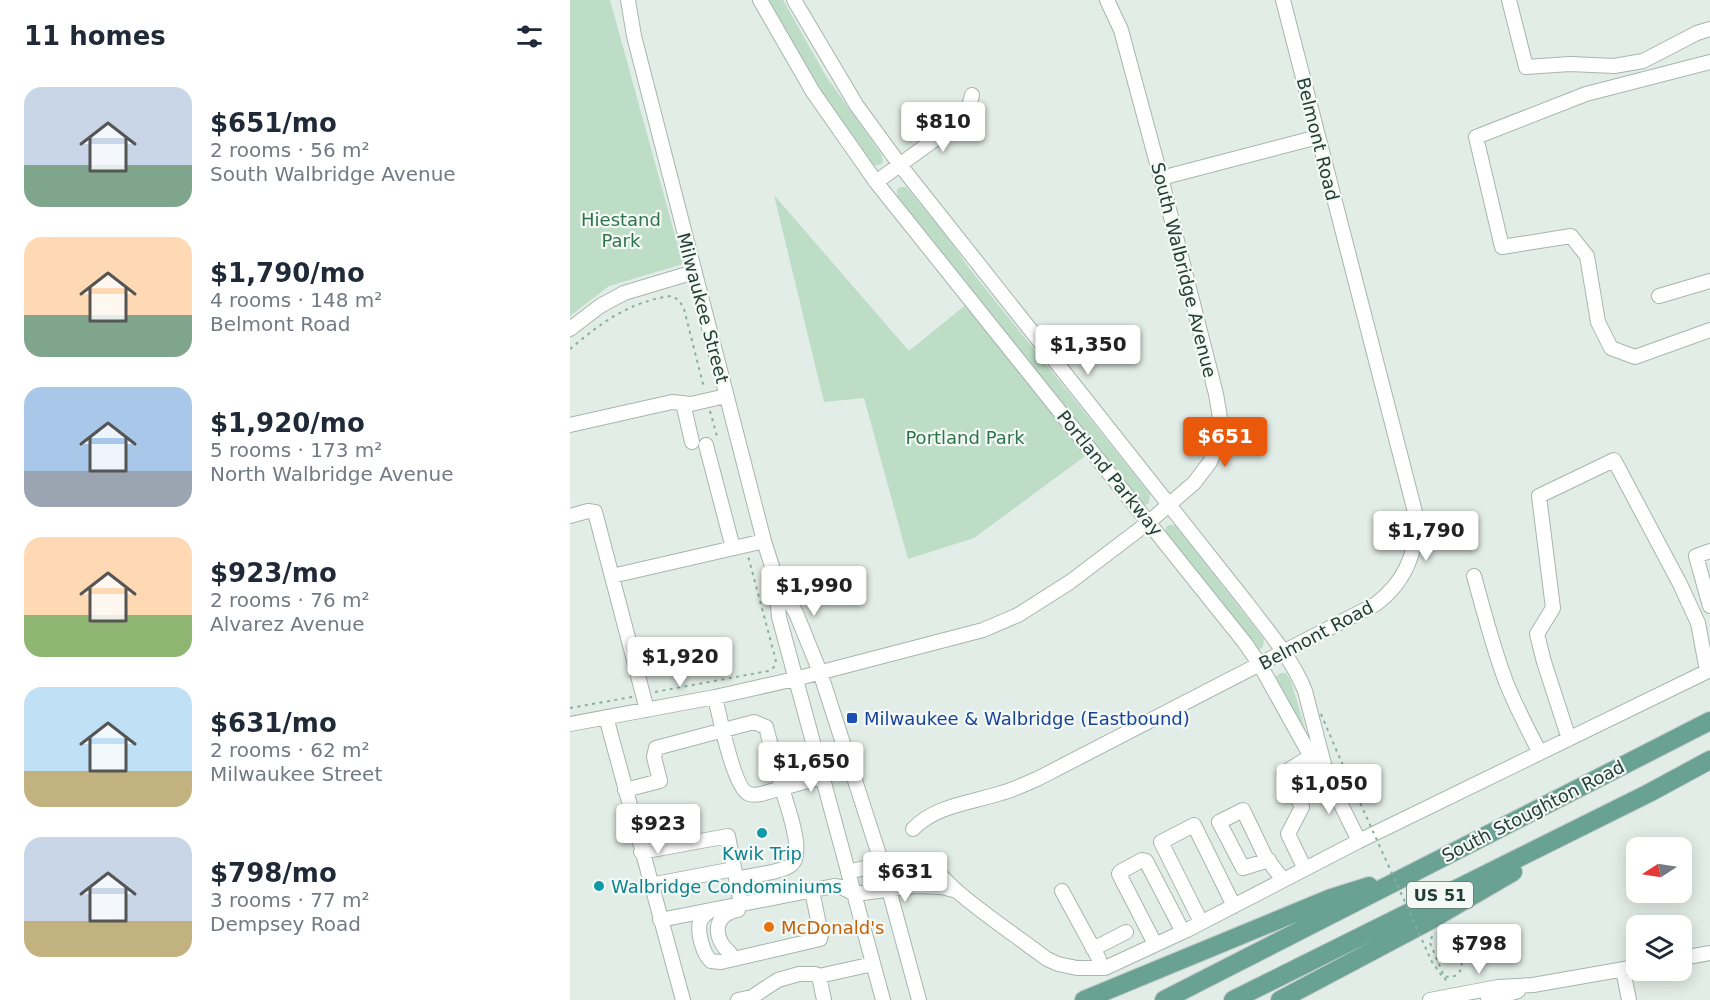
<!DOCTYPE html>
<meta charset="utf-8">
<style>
:root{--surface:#fff;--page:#f2f2f3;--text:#1f2937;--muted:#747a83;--accent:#ea580c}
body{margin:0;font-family:"DejaVu Sans",sans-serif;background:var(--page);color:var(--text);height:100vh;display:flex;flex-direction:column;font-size:22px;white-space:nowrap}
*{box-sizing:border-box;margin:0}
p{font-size:20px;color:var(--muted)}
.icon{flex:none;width:33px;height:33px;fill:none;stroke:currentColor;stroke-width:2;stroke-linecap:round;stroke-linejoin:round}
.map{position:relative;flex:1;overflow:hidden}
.panel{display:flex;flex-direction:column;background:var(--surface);width:570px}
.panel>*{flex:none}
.needle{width:39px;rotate:258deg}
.fabs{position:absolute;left:1056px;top:837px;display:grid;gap:12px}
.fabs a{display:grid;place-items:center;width:66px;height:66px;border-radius:12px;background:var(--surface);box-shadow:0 3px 15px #0003;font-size:30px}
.price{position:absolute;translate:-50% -51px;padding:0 14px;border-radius:6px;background:#fff;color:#222;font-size:20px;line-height:39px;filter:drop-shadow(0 2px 3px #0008)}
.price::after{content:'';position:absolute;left:50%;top:36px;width:18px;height:14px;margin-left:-9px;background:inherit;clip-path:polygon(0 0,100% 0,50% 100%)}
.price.current{background:var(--accent);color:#fff}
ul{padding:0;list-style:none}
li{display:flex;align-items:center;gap:18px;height:150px;padding:0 24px}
li span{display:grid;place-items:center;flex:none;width:168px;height:120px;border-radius:18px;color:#555}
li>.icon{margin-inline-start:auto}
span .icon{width:72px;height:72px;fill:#fffc;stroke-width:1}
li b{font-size:26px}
h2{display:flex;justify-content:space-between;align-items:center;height:72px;padding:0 24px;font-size:26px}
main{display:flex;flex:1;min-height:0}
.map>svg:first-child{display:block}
</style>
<main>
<section class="panel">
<h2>11 homes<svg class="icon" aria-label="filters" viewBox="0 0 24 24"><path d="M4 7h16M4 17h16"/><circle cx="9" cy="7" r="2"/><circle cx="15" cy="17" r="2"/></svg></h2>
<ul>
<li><span style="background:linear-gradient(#c9d6e8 65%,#7fa58c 0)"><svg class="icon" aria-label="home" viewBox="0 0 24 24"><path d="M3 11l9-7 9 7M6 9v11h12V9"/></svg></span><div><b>$651/mo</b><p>2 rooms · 56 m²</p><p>South Walbridge Avenue</p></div></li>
<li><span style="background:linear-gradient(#ffd9b3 65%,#7fa58c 0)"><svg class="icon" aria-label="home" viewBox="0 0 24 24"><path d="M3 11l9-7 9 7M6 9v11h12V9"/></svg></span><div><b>$1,790/mo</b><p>4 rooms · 148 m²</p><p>Belmont Road</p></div></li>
<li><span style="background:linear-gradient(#a9c7e8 70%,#9aa5b1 0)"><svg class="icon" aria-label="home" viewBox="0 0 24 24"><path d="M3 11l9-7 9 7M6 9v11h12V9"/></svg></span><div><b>$1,920/mo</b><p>5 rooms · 173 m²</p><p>North Walbridge Avenue</p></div></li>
<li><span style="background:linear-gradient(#ffd9b3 65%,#8fb573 0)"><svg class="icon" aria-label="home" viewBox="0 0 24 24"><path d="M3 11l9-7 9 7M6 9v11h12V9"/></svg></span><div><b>$923/mo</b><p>2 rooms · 76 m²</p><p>Alvarez Avenue</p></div></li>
<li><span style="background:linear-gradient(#bfe0f5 70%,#c2b280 0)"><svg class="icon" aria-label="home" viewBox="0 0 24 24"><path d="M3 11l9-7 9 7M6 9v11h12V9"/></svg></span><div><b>$631/mo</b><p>2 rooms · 62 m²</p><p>Milwaukee Street</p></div></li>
<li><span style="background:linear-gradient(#c9d6e8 70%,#c2b280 0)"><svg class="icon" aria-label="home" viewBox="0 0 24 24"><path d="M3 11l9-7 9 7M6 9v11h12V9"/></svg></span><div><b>$798/mo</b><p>3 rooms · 77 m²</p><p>Dempsey Road</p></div></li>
</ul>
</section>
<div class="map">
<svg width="1140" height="1000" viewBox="0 0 1140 1000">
<rect width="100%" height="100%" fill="#e3ede8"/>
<path fill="#bdddc6" d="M0,0h40l73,264 -74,22 -39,30z
M197,0h16l43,76 55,78 2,6 -1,4 -8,2 -4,-3 -46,-67z
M330,187h6l42,51 21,30 181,226 -1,9 -4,2 -5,-2 -243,-307v-6z
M204,195l135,156 59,-48 120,151 -114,84 -66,21 -44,-161 -40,4z
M599,525h6l89,114 -1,8 -4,3 -4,-2 -90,-116 1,-5z
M711,673h5l5,8 18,61 -34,-61 1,-5z"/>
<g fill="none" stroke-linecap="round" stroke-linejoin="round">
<g stroke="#a6b5af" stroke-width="16">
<path id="minor" d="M58,0l6,36 130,505 12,38 20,34 24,59 62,192 37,136
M190,0l53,92 63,90 369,461 15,22 49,88 18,23 32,65
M224,0l63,106 43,59 346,437c21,28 46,56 59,89l20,77
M939,0l17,67 44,-3 44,2 29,-5 54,-28 13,-4
M1140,62l-124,32 -110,43 26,110 69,-11 16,20 11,66 13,26 24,9 75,-27
M591,178l157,-41
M306,182l58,-42 27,-23 9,-14 2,-8
M1089,296l51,-15
M0,329l30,-23 24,-13 70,-21
M113,403l9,39
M0,425l102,-23 19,2 35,-8
M136,445l27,103
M0,516l18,-5 7,1 52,198
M1140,551l-14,5 14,50
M42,576l152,-35
M904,576c10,36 19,72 32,106 10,25 22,48 34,71
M206,584l3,33 104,383
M145,697c4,17 19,92 34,97 9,3 24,-4 33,-6 4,16 24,65 9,77 -8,7 -43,11 -55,14
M36,717l77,283
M0,724l145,-27 80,-18 188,-49 35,-15 52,-33 79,-60 45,-39 16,-21 6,-15 4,-29 -4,-24 -55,-216 -40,-148 -14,-30
M999,739l-25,-77 -7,-28 16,-26 -14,-112 75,-36 66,124 18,39 9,48
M55,790l35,-9 -6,-24 2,-9 98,-26 12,5 16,61 41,-11
M343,829c23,-24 58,-26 88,-36 12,-3 24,-9 36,-14l339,-175c30,-23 43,-55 39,-92l-132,-512
M71,852l87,-16 13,68
M699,860l-26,8 -24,-46 24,-12 22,46 18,24
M735,869l-17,-35 14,-27 -18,-34 27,-17
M278,872c23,-5 45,-13 69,-9 19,4 27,17 41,29 28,24 60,45 89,67l11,5 19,4h28l82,-38 172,-89 351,-171
M80,885l84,-16
M492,891l37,68 1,9
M140,911c-4,3 -8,5 -10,11 -3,10 3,32 11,39l10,1 99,-23 1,-5 -9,-43
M90,920l174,-34 7,1 14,7 61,-8 26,1 15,4
M631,922l-40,-80 33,-17 40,81
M585,944l-36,-70 1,-2 22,-12 4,1 37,71
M523,949l33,-17
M160,953c-17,-15 -18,-38 8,-43
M1112,958l28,-5
M1053,970l6,30
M249,976l5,24
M168,1000l14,-3 26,-17 21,-6h16l4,2 54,-12
M860,1000l68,-13 35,-2 103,-18
M918,1000l30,-9"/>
</g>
<g stroke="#c1c9c7" stroke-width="20">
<path id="major" d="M514,1000l247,-102 38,-12
M594,1000l546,-279
M663,1000l416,-207 61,-33
M710,1000l149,-79 84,-49"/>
</g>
<path stroke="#84afa3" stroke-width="2" stroke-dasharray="3 4.5" stroke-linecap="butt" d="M0,349c32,-27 59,-47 101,-53l8,4 5,9 20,79
M140,411l8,29
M85,692l113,-21c7,-3 9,-7 7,-14l-27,-101
M0,708l62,-11
M874,930l5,4 3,6
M862,936l-2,7 17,40"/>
<use href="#minor" stroke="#fff" stroke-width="14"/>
<use href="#major" stroke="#69a193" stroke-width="18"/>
<path stroke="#84afa3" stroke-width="2" stroke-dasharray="3 4.5" stroke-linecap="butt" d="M751,714l17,40 94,208 10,14c10,2 16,1 20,-9l-1,-8 -9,-19"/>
</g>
<rect fill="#1a4fb4" stroke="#f4f9f6" stroke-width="2" x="276" y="712" width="12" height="12" rx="3"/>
<g fill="#0f9aa8" stroke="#f4f9f6" stroke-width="2">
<circle cx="192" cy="833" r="6"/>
<circle cx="29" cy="886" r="6"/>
</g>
<circle fill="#e8710a" stroke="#f4f9f6" stroke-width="2" cx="199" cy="927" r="6"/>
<g text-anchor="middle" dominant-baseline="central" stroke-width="4.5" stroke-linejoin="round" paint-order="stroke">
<rect fill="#f4f9f6" stroke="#627670" stroke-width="1.5" x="837" y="882" width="66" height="26" rx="4.5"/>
<g font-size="16" font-weight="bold" fill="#233e37">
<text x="870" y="895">US 51</text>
</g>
<g font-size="18" fill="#233e37" stroke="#f4f9f6">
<text transform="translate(748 139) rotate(76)">Belmont Road</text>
<text transform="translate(614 270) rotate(76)">South Walbridge Avenue</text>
<text transform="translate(133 308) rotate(75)">Milwaukee Street</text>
<text transform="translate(540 473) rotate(51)">Portland Parkway</text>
<text transform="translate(746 635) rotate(-28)">Belmont Road</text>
<text transform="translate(963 811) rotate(-27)">South Stoughton Road</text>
</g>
<g font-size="18" fill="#2e744a" stroke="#f4f9f6">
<text x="51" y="219">Hiestand<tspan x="51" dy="21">Park</tspan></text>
<text x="395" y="437">Portland Park</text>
</g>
<g font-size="18" fill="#164399" stroke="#f4f9f6" text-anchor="start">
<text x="294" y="718">Milwaukee &amp; Walbridge (Eastbound)</text>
</g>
<g font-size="18" fill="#0d838f" stroke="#f4f9f6">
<text x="192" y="853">Kwik Trip</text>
<text x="41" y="886" text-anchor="start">Walbridge Condominiums</text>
</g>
<g font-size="18" fill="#c56008" stroke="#f4f9f6" text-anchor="start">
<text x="211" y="927">McDonald's</text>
</g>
</g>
</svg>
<div class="fabs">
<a><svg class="needle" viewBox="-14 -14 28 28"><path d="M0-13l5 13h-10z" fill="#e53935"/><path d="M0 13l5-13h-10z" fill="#747a83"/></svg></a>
<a><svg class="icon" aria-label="layers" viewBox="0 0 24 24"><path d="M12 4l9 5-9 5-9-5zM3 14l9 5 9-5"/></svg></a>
</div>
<b class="price" style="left:373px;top:153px">$810</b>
<b class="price" style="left:518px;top:376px">$1,350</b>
<b class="price current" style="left:655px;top:468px">$651</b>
<b class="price" style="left:856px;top:562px">$1,790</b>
<b class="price" style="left:244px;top:617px">$1,990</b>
<b class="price" style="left:110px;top:688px">$1,920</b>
<b class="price" style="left:241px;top:793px">$1,650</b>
<b class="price" style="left:759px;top:815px">$1,050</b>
<b class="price" style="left:88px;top:855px">$923</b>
<b class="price" style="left:335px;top:903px">$631</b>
<b class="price" style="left:909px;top:975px">$798</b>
</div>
</main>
